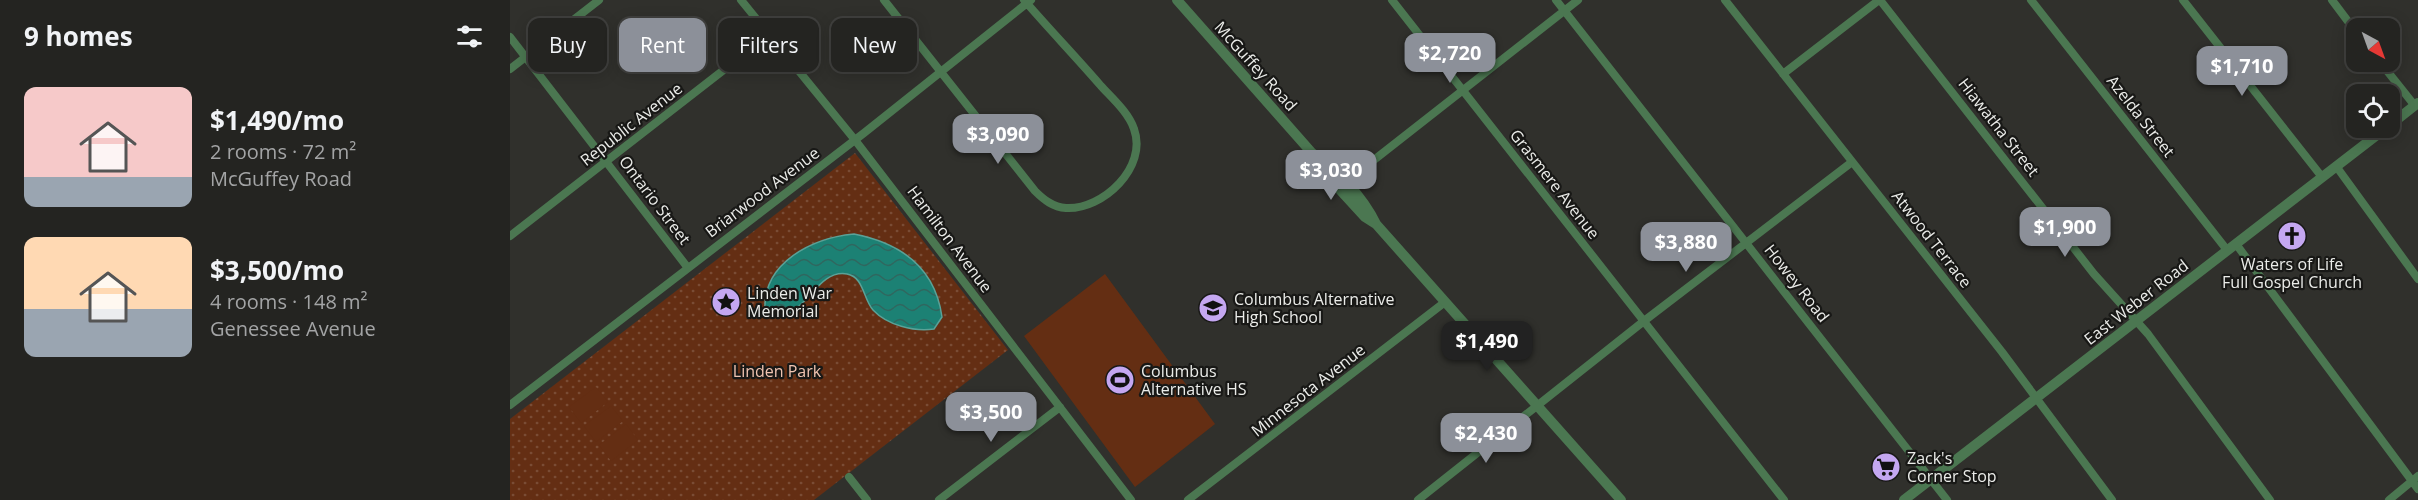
<!DOCTYPE html>
<meta charset="utf-8">
<style>
:root{--surface:#242421;--page:#2c2c2a;--text:#f1f3f6;--muted:#a3a4a5;--line:#41413f;--accent:#8c9099}
body{margin:0;font-family:"Open Sans",sans-serif;background:var(--page);color:var(--text);height:100vh;display:flex;flex-direction:column;font-size:22px;white-space:nowrap}
*{box-sizing:border-box;margin:0}
p{font-size:20px;color:var(--muted)}
.icon{flex:none;width:33px;height:33px;fill:none;stroke:currentColor;stroke-width:2;stroke-linecap:round;stroke-linejoin:round}
.map{position:relative;flex:1;overflow:hidden}
.side{display:flex;flex-direction:column;background:var(--surface);width:510px}
.side>*{flex:none}
.top-card{position:absolute;left:18px;top:18px;width:570px;height:54px;display:flex;gap:12px}
.needle{width:39px;rotate:139deg}
.controls{position:absolute;left:1836px;top:18px;display:grid;gap:12px}
.controls a{display:grid;place-items:center;width:54px;height:54px;border-radius:12px;background:var(--surface);box-shadow:0 3px 15px #0003,0 0 0 2px var(--line);font-size:30px}
.price{position:absolute;translate:-50% -51px;padding:0 14px;border-radius:12px;background:var(--accent);color:#fff;font-size:20px;line-height:39px;filter:drop-shadow(0 2px 3px #0008)}
.price::after{content:'';position:absolute;left:50%;top:36px;width:18px;height:14px;margin-left:-9px;background:inherit;clip-path:polygon(0 0,100% 0,50% 100%)}
.price.current{background:#222;color:#fff}
ul{padding:0;list-style:none}
li{display:flex;align-items:center;gap:18px;height:150px;padding:0 24px}
li span{display:grid;place-items:center;flex:none;width:168px;height:120px;border-radius:12px;color:#555}
li>.icon{margin-inline-start:auto}
span .icon{width:72px;height:72px;fill:#fffc;stroke-width:1}
li b{font-size:26px}
h2{display:flex;justify-content:space-between;align-items:center;height:72px;padding:0 24px;font-size:26px}
.pill{padding:0 21px;border-radius:12px;background:var(--surface);box-shadow:0 3px 15px #0003,0 0 0 2px var(--line);font-size:21px;line-height:54px}
.pill.current{background:var(--accent);color:#fff}
main{display:flex;flex:1;min-height:0}
.map>svg:first-child{display:block}
</style>
<main>
<section class="side">
<h2>9 homes<svg class="icon" aria-label="filters" viewBox="0 0 24 24"><path d="M4 7h16M4 17h16"/><circle cx="9" cy="7" r="2"/><circle cx="15" cy="17" r="2"/></svg></h2>
<ul>
<li><span style="background:linear-gradient(#f6c9c9 75%,#9aa5b1 0)"><svg class="icon" aria-label="home" viewBox="0 0 24 24"><path d="M3 11l9-7 9 7M6 9v11h12V9"/></svg></span><div><b>$1,490/mo</b><p>2 rooms · 72 m²</p><p>McGuffey Road</p></div></li>
<li><span style="background:linear-gradient(#ffd9b3 60%,#9aa5b1 0)"><svg class="icon" aria-label="home" viewBox="0 0 24 24"><path d="M3 11l9-7 9 7M6 9v11h12V9"/></svg></span><div><b>$3,500/mo</b><p>4 rooms · 148 m²</p><p>Genessee Avenue</p></div></li>
</ul>
</section>
<div class="map">
<svg width="1908" height="500" viewBox="0 0 1908 500">
<defs>
<pattern id="grass-dots" width="8" height="8" patternUnits="userSpaceOnUse" patternTransform="scale(1.5)"><rect width="8" height="8" fill="#642e13"/><path d="M2 2h.1M6 6h.1" fill="none" stroke="#7a4c35" stroke-width="1.8" stroke-linecap="round"/></pattern>
<pattern id="water-waves" width="16" height="10" patternUnits="userSpaceOnUse" patternTransform="scale(1.5)"><rect width="16" height="10" fill="#1c8174"/><path d="M0 5q4-4 8 0t8 0" fill="none" stroke="#2f675f"/></pattern>
</defs>
<rect width="100%" height="100%" fill="#30302c"/>
<path fill="url(#grass-dots)" d="M345,153l153,197 -194,150h-304v-81z"/>
<path fill="#642e13" d="M595,274l110,150 -80,63 -111,-151z
M86,387l12,15 -27,21 -12,-16z
M101,406l12,15 -27,21 -12,-16z
M116,424l12,16 -27,21 -12,-16z"/>
<path fill="url(#water-waves)" stroke="#5aa197" stroke-width="1.5" d="M344,234c46,9 81,33 88,83l-8,12c-20,3 -47,-4 -61,-19 -10,-11 -9,-33 -26,-36 -35,-6 -45,59 -82,37 -3,-49 48,-73 89,-77z"/>
<g fill="none" stroke-linecap="round" stroke-linejoin="round">
<path stroke="#4b7751" stroke-width="8" d="M231,0l114,140 276,360
M374,0l151,191c9,9 18,16 31,17 37,2 82,-41 68,-79 -5,-16 -22,-31 -33,-43 -25,-29 -52,-57 -77,-86
M882,0l392,500
M1046,0l391,500
M1215,0l277,352 110,148
M1370,0l214,274 54,60 122,166
M1521,0l196,250
M1673,0l139,177
M1822,0l24,32
M0,37l178,231
M1870,62l35,44
M0,69l89,-69
M1273,74l96,-74
M1826,166l82,113
M832,185l236,-185
M0,236l260,-202
M1726,244l182,245
M0,405l354,-272 167,-133
M339,477l18,23
M429,500l121,-93
M678,500l257,-198
M908,500l226,-179 208,-159
M1879,500l29,-24"/>
<path stroke="#4b7751" stroke-width="10" d="M667,0l135,153 20,28 33,36 11,7
M1880,125l28,-22
M802,153c25,16 51,44 64,71l245,276
M1394,500l482,-372"/>
</g>
<defs>
<g id="church-disc" transform="scale(1.5)"><circle r="9.5" fill="#c4a7f1" stroke="#181816"/><path d="M-1.2-6h2.4v3.5h3.3v2.4h-3.3V6h-2.4V-.1h-3.3v-2.4h3.3Z" fill="#111"/></g>
<g id="sight-disc" transform="scale(1.5)"><circle r="9.5" fill="#c4a7f1" stroke="#181816"/><path d="M0-6L1.8-2.2L6-1.7L2.9 1.2L3.7 5.4L0 3.3L-3.7 5.4L-2.9 1.2L-6-1.7L-1.8-2.2Z" fill="#111"/></g>
<g id="school-disc" transform="scale(1.5)"><circle r="9.5" fill="#c4a7f1" stroke="#181816"/><path d="M0-5L7-2L0 1L-7-2ZM-4 1L0 2.5L4 1V4Q0 6-4 4Z" fill="#111"/></g>
<g id="stadium-disc" transform="scale(1.5)"><circle r="9.5" fill="#c4a7f1" stroke="#181816"/><path d="M0-5a6.5 5 0 1 0 0 10a6.5 5 0 1 0 0-10ZM-3.5-1.8h7v3.6h-7Z" fill="#111"/></g>
<g id="supermarket-disc" transform="scale(1.5)"><circle r="9.5" fill="#c4a7f1" stroke="#181816"/><path d="M-6-5.5h2.5l.6 2H6L4.5 2H-2.5L-4.4-4H-6ZM-1.5 3.2a1.3 1.3 0 1 0 .1 0ZM3 3.2a1.3 1.3 0 1 0 .1 0Z" fill="#111"/></g>
</defs>
<g fill-rule="evenodd">
<use href="#church-disc" x="1782" y="236"/>
<use href="#sight-disc" x="216" y="302"/>
<use href="#school-disc" x="703" y="308"/>
<use href="#stadium-disc" x="610" y="380"/>
<use href="#supermarket-disc" x="1376" y="467"/>
</g>
<g text-anchor="middle" dominant-baseline="central" stroke-width="4.5" stroke-linejoin="round" paint-order="stroke">
<g font-size="16" fill="#ebece9" stroke="#181816">
<text transform="translate(746 66) rotate(48)">McGuffey Road</text>
<text transform="translate(1631 116) rotate(52)">Azelda Street</text>
<text transform="translate(121 124) rotate(-38)">Republic Avenue</text>
<text transform="translate(1489 127) rotate(52)">Hiawatha Street</text>
<text transform="translate(1045 184) rotate(52)">Grasmere Avenue</text>
<text transform="translate(252 192) rotate(-37)">Briarwood Avenue</text>
<text transform="translate(145 200) rotate(53)">Ontario Street</text>
<text transform="translate(440 239) rotate(53)">Hamilton Avenue</text>
<text transform="translate(1422 239) rotate(52)">Atwood Terrace</text>
<text transform="translate(1287 283) rotate(52)">Howey Road</text>
<text transform="translate(1626 302) rotate(-38)">East Weber Road</text>
<text transform="translate(798 390) rotate(-38)">Minnesota Avenue</text>
</g>
<g font-size="16" fill="#ebece9" stroke="#181816" text-anchor="start">
<text x="1782" y="264" text-anchor="middle">Waters of Life<tspan x="1782" dy="18">Full Gospel Church</tspan></text>
<text x="237" y="293">Linden War<tspan x="237" dy="18">Memorial</tspan></text>
<text x="724" y="299">Columbus Alternative<tspan x="724" dy="18">High School</tspan></text>
<text x="631" y="371">Columbus<tspan x="631" dy="18">Alternative HS</tspan></text>
<text x="1397" y="458">Zack's<tspan x="1397" dy="18">Corner Stop</tspan></text>
</g>
<g font-size="16" fill="#f0c4b1" stroke="#181816">
<text x="267" y="371">Linden Park</text>
</g>
</g>
</svg>
<div class="controls">
<a><svg class="needle" viewBox="-14 -14 28 28"><path d="M0-13l5 13h-10z" fill="#e53935"/><path d="M0 13l5-13h-10z" fill="#a3a4a5"/></svg></a>
<a><svg class="icon" aria-label="locate" viewBox="0 0 24 24"><circle cx="12" cy="12" r="6"/><path d="M12 2v4M12 18v4M2 12h4M18 12h4"/></svg></a>
</div>
<b class="price" style="left:940px;top:84px">$2,720</b>
<b class="price" style="left:1732px;top:97px">$1,710</b>
<b class="price" style="left:488px;top:165px">$3,090</b>
<b class="price" style="left:821px;top:201px">$3,030</b>
<b class="price" style="left:1555px;top:258px">$1,900</b>
<b class="price" style="left:1176px;top:273px">$3,880</b>
<b class="price current" style="left:977px;top:372px">$1,490</b>
<b class="price" style="left:481px;top:443px">$3,500</b>
<b class="price" style="left:976px;top:464px">$2,430</b>
<div class="top-card">
<a class="pill">Buy</a>
<a class="pill current">Rent</a>
<a class="pill">Filters</a>
<a class="pill">New</a>
</div>
</div>
</main>
